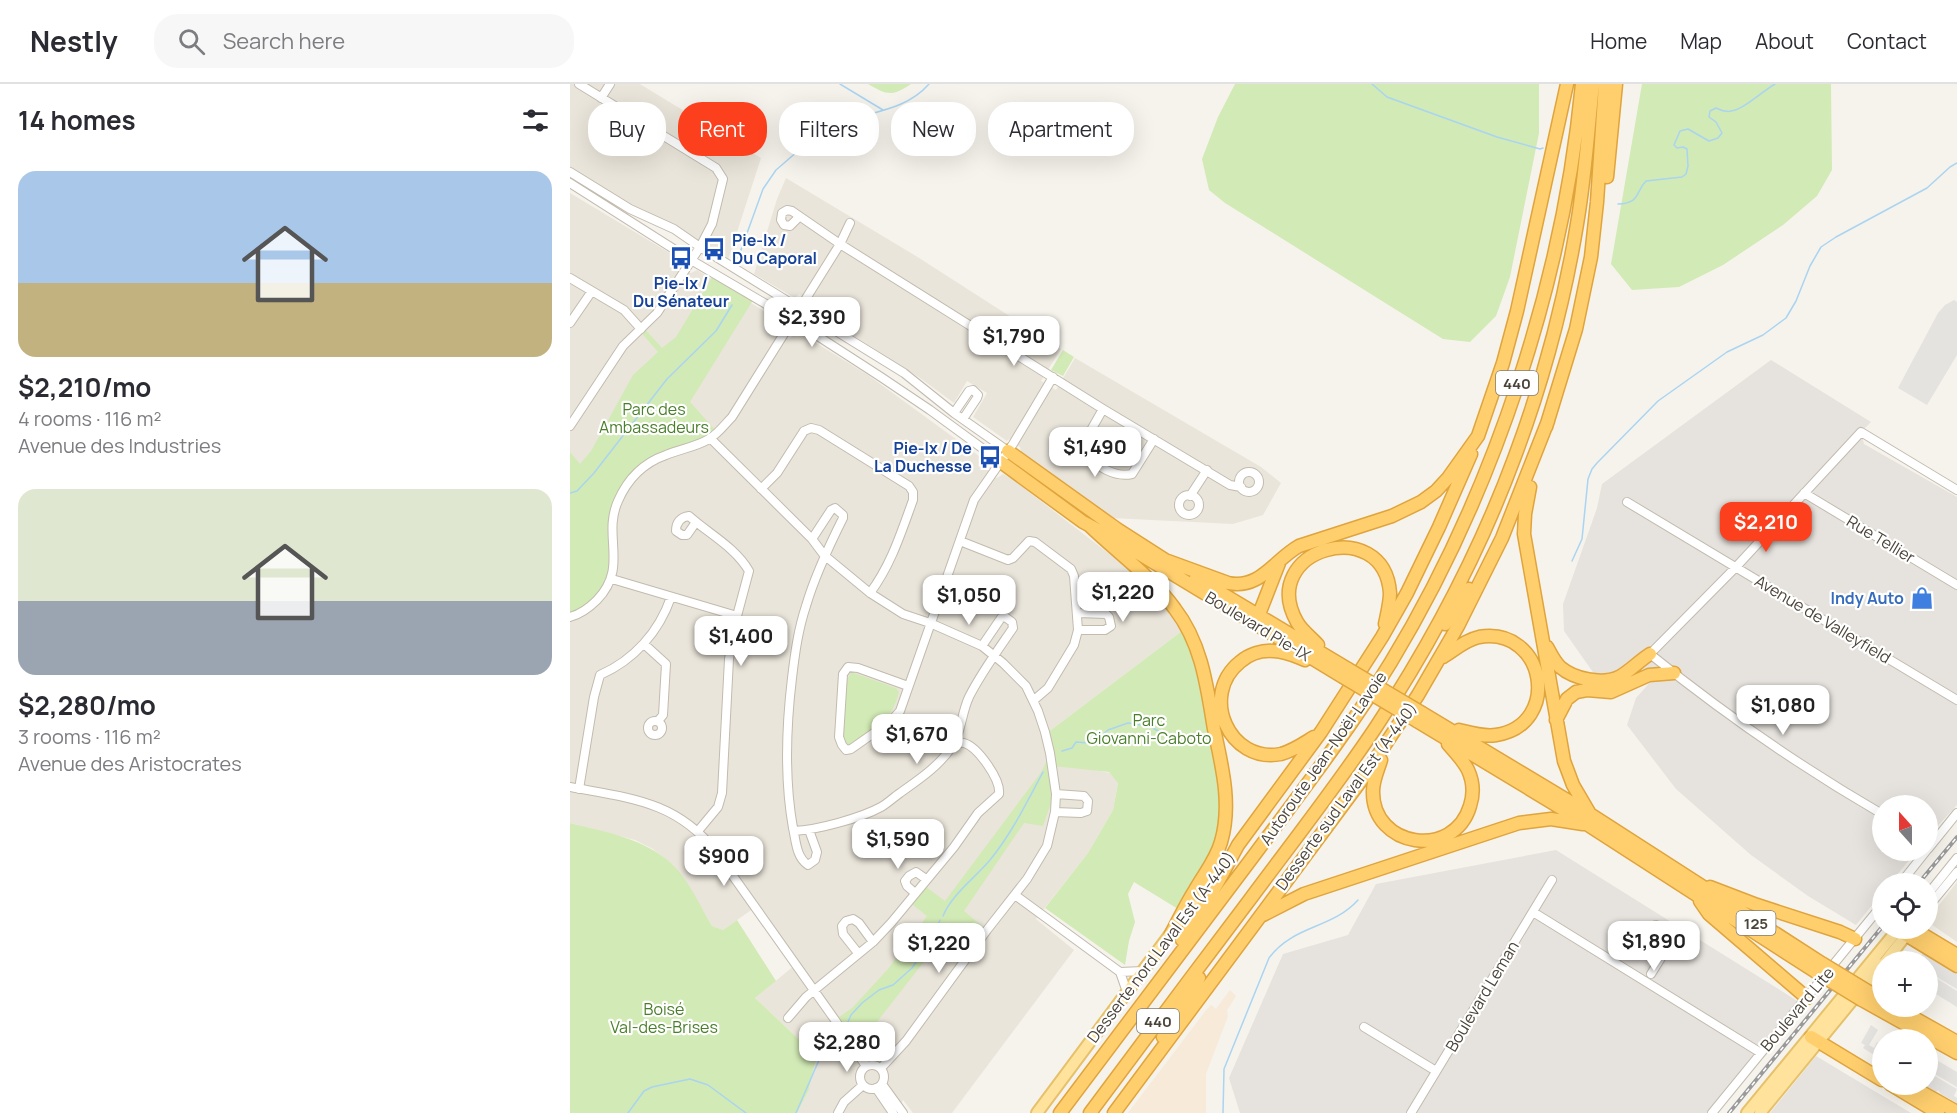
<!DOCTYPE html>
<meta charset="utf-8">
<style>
:root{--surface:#fff;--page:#f7f7f7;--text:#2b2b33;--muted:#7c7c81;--line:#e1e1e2;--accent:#fc3f1d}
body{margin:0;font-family:Manrope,sans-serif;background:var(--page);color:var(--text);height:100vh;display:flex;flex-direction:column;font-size:22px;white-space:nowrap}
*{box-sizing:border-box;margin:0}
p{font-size:20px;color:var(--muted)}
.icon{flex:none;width:33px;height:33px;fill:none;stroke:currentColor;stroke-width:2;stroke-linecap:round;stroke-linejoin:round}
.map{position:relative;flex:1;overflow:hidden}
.panel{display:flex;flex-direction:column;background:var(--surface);width:570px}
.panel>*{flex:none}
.guide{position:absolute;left:18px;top:18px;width:570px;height:54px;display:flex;gap:12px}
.needle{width:39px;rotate:339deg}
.tools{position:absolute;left:1302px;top:711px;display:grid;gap:12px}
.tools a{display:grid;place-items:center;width:66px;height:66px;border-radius:50%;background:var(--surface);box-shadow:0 6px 24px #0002;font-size:30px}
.price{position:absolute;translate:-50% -51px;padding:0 14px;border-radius:12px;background:#fff;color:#222;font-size:20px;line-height:39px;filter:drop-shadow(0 2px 3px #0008)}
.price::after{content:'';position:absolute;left:50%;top:36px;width:18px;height:14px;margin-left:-9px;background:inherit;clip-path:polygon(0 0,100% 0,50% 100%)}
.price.current{background:var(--accent);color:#fff}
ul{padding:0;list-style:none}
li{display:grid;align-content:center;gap:12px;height:318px;padding:0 18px}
li span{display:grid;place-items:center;height:186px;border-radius:18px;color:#555}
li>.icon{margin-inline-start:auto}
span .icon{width:108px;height:108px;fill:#fffc;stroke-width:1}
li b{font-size:26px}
h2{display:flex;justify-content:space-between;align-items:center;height:72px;padding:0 18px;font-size:26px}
.pill{padding:0 21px;border-radius:24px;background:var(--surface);box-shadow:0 6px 24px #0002;font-size:21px;line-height:54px}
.pill.current{background:var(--accent);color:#fff}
header{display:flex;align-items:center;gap:36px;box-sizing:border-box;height:84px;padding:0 30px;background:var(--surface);border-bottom:2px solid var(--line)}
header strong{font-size:28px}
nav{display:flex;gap:33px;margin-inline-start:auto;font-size:21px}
.search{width:420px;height:54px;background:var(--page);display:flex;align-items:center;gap:15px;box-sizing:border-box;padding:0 21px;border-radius:24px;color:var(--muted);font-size:22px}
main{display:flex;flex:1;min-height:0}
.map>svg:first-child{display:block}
</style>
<header>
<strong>Nestly</strong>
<div class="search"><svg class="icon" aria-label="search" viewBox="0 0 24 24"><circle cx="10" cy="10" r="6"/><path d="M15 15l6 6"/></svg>Search here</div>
<nav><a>Home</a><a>Map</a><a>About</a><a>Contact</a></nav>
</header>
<main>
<section class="panel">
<h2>14 homes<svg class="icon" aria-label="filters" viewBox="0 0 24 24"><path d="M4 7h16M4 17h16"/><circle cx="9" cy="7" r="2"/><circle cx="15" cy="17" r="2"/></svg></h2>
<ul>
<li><span style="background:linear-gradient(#a9c7e8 60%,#c2b280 0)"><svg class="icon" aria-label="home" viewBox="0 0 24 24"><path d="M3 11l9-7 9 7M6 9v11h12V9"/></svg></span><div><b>$2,210/mo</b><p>4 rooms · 116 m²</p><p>Avenue des Industries</p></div></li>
<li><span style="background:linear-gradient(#dfe7d0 60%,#9aa5b1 0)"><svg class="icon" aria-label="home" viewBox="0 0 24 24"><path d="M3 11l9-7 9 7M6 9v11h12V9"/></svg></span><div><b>$2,280/mo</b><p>3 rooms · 116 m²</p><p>Avenue des Aristocrates</p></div></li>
</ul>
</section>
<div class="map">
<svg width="1387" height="1029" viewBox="0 0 1387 1029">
<rect width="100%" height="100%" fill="#f6f3ec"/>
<path fill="#eae5da" d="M0,0h70l121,74 -34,105 -97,-54 -60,-37z
M216,94l130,78 145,93 -20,32 15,9 19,-32 186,109 20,16 -18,32 -30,9 -122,-6 -89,-62 -2,-9 -11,-8 -2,2 -34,-24 14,-24 -20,-12 -13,22 -34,-25 -108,-69v-8l-13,-7 -4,4 -41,-24 23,-75z
M0,109l108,65 2,9 11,6 6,-3 80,49v10l12,10 7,-6 7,2 65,40 122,89 -3,5 10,9 6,-4 9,5 117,90 40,42 13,20 -131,99 -6,3 50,37 15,3 8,9 -5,28 -25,43 -52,66 38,31 -122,163h-39l-10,-13 -6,13h-100l11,-21 -2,-46 -51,-48 40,-33 -41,-57 -31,22 -11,-4 -23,-39 -16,-22 -20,-16 -18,-9 -65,-17z
M1387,798v60l-29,-20v-3z"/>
<path fill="#f7ead8" d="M660,906l6,6 -9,14 1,6 -22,58v39h-78l79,-104 4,-4 5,4z"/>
<path fill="#e6e2dd" d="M1201,276l100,62 -10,10 3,12 93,53v308l-24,26 -5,1v-26h-46v44l35,1 -27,32 -8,1v9l-26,32 -48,-29 -57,-41 -75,-66 -49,-64 9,-27 16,-18 -18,-20 -17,15h-22l-31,-44 -1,-27 34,-96 5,-24z
M986,766l243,152 -87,111h-472l-11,-35 54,-124 65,-19 28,-51z
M1246,972l95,57h-141z"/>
<path fill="#d2eab5" d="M298,0h43c-19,13 -24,11 -43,0z
M665,0h304v49l-29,144 -14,39 -26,26 -27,-3 -218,-136 -16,-13 -7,-31 16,-42z
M1072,0h189l1,86 -15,26 -34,29 -60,40 -44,22 -47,3 -21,-26z
M144,190l41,23 -65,105 27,30 -82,41 -18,30 -2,50 -12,41 -33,23v-165l10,12 11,-13 42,-76 25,-23 -19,-22 4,-3 19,21 14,-11z
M493,266l11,7 -11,19 -12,-6z
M612,547l16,37 23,128v25l-5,23 -9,18 -29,47 -44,-27 -6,12 7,28 -6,19 -4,24 -80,-57 43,-55 25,-43 5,-27 -9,-11 -56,-6 3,23 -13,37 -19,-3 -60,88 23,19 -14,19 -25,-18 -75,96 -27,10 -31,25 -7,30 -11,21h-227v-290c35,9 74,15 102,41 17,16 28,42 40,62l11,4 14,-10 39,61 -21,17 52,49 28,-27 17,-12 36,-39 39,-53 -19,-15 14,-17 23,17 97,-130 8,-18 -5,-21 6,-2z
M281,588l45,16 3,4c-8,31 -25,38 -49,56l-6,-4 -1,-6 3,-56z"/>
<path fill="#e5e3e0" d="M1384,216l3,2v53l-30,50 -29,-17 40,-75 7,-8z
M1353,869l34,21v15l-29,-17v-10l-15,-1 4,-6 4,2z
M1358,889l29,18v16l-29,-18z
M1301,941l7,5 -9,15 5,3 3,-6 5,3v15l-19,-12 2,-3 -4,-2z
M1358,971l29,17v15l-29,-17z
M1358,988l29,17 -3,7 3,2v5l-16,-9 -3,-4 -2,2 -12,-7 4,-1z"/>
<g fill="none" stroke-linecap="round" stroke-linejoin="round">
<path stroke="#a9d4f2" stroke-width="1.5" d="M270,0l43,26
M802,0l15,13 110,40 43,12 3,-1
M254,46c35,-19 78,-15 105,-46
M1048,120c23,-1 17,-12 28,-23l36,-4 4,-3 2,-8 -1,-17 -4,-2 -6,1 -3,-3 6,-14 8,-2 21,12 9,-3 4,-5 -6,-11 -7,-5 1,-6 6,-3c3,1 6,3 9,3 14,4 37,-20 50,-27
M168,174l25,-69 13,-19 37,-32
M0,409l7,-2 17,-18 73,-94 49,-48 16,-26
M1002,477l10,-22 6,-60 4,-10 5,-6 61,-62 69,-49 36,-17 23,-17 10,-17 14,-35 11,-19 15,-10 91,-49 23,-21 7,-4
M492,667l10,-3 4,-6 13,1 8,-3 11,-10 20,-7 21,3 15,8 7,7 4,2 12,-3
M373,832c9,-22 32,-38 47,-56 22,-27 37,-58 53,-88
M277,940l4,-9 11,-12 17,-13 14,-5 19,-17 20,-29 8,-19
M58,1029l16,-22 8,-4 38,-8 18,6 38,28
M226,1029l23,-53c2,-10 5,-16 13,-22
M653,1029l1,-44 45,-111c24,-33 63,-29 89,-58"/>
<g stroke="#c2bbae" stroke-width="10">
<path id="minor" d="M31,14l9,-14
M0,88l60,37 44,20 26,18 204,126 50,40 54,38
M0,99l121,77 102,60 88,57 49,33 71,52
M229,133l-9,9 -6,-1 -3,-5 1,-7 5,-3 5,1 48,33 263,165 127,76 11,2
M0,194l54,32 17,19
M0,239l22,-32
M533,325l-21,37 3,9c13,11 29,23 47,19l22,-35
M384,329l15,-22 4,-1 5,5 -1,3 -14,21
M0,342l53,-80 34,-33 43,-66 12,-23 11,-45 -7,-11 -137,-84
M140,354l102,101 12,16 46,38 33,21 27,9 52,23 21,17 23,23 12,25 7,21 5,21 6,41 -1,18 -8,34 -20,33 -40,51 -81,111 -25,27
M669 398a10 10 0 1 1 20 0a10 10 0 1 1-20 0Z
M191,405l16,-16 27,-42 7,-3 8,2 90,56 4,6v8c-12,33 -22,65 -43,93
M1234,409l153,92
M609 421a10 10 0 1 1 20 0a10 10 0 1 1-20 0Z
M620,412l17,-26
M1057,418l330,198
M126,438l-9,13h-5l-6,-4c0,-8 4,-14 13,-15 20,18 46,31 60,55l-12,45 -8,43 -7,134 -4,14 -20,24
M390,457l48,19 5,-2 16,-17 6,1 36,27 3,7 4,54 -4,15 -26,43 -14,12
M42,495l125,37
M508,529l28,1 3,3 2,9 -6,4h-27
M0,533c11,-3 19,-9 27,-17 32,-33 5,-64 21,-99 10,-23 25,-38 48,-46 14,-6 30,-8 43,-16 9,-5 16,-15 23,-22l108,-173 10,-21
M74,560l22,20 -3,51 -5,6
M338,602l-50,-18 -10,-1 -5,7 -4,63 3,8 4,5 5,-1 40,-28 9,-10 74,-211 39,-56 40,-67
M78 644a7 7 0 1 1 14 0a7 7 0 1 1-14 0Z
M0,703c59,11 107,14 146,65l119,168 31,46
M9,705l15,-92 6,-22c34,-15 59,-43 71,-78
M485,728l26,1 6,-2 1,-10 -4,-5 -28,-2
M1312,730c-81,-47 -159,-101 -232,-160l86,-87 125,-135 96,58
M239,746l8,22 -2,8 -7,5c-12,-8 -12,-24 -15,-37 -9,-50 -7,-100 -1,-150 3,-25 6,-48 14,-72 9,-31 23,-60 37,-88v-3l-8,-7 -4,2 -19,29
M224,747c23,-1 67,-13 87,-24 7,-4 13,-10 19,-14 18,-13 38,-26 51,-45 11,-16 10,-34 18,-51 12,-24 29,-47 44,-69l-1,-6 -7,-5 -4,1 -19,28
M1358,765l29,-36
M1330,800l27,-34
M345,809l-8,-7 -2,-5 4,-5 7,-4 10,7
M1358,810l29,-36
M445,811l105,77 7,20
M1358,823l29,-35
M963,828l228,141
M288,869l-15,-19 -1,-8 4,-5 7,-2 6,4 14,19
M550,888l23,-1
M1081,890l21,-34 -1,-5 -15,-10
M218,934l18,-21 67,-55 18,-19 63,-76 24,-34 21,-19c2,-14 -21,-47 -35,-51 -3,-1 -7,1 -10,1
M794,943l72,44
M290 993a12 12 0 1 1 24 0a12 12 0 1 1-24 0Z
M312,1000l21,29
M306,1004l17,25
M268,1029l6,-11 19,-17
M841,1029l141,-233
M1142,1029l170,-208"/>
</g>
<g stroke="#e6c16a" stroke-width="14">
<path id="major" d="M617,828l36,-48
M1315,878l26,-33
M467,1029l137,-184
M1177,1029l152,-185
M1190,1029l122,-149"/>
</g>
<g stroke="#e0a43c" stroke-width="15">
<path id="highway" d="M1037,93l9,-93
M976,343l30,-98 15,-72 6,-55 8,-118
M438,367l109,78 53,34
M431,378l82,60 37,20 223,135
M960,403l-5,27 -1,20 40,227 9,24 17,29
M520,442c28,27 62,51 85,83 27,35 32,78 39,120 8,37 18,76 7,113 -5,18 -17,32 -26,48 -9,14 -16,29 -24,44
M595,476l63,23c32,7 46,-23 71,-37l93,-30 29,-14 15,-11 12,-13 30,-42 25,-73 14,-52 50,-227
M626,494l152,91
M686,538l23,-59
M875,540l24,-35
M748,561c-7,-8 -16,-14 -21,-23 -41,-73 87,-109 93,-29 0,10 -3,21 -5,31
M977,563c4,7 7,14 13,20 14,12 42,18 59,10 11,-6 20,-16 31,-23
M873,573c12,-7 22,-17 36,-20 67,-11 83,88 17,98 -12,2 -25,-2 -37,-5
M735,576c-10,-4 -20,-9 -31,-9 -12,-1 -25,3 -34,11 -41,33 -11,102 41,92 12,-3 23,-11 33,-17
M852,629l168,101 233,150
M986,636l11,-21 9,-7 11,-2 24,2 38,-17 25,-2
M847,637l154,93 245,158
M811,676c-3,10 -8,20 -8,31 -1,57 81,69 97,15 4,-12 3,-25 -2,-36 -5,-10 -13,-18 -20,-26
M1140,803l47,18 83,27 15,7
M1130,817l9,13 98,84
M693,831l41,-21 215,-71 32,-4 32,5
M1342,844l45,27
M1328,846l59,36
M612,856l36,-58 20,-37 83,-113 61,-95 25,-44 32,-66 32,-73
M1299,908l13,8
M1292,916l95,53
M1323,922l64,36
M593,953l36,-59
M1241,953l71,43
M1320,1000l48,29
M1337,1000l50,28
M490,1029c65,-86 130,-172 195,-259 47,-63 95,-125 136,-192 103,-170 172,-380 191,-578
M520,1029c52,-70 105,-141 158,-211 43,-58 88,-115 128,-175 56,-85 104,-176 139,-271 28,-75 49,-153 62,-232 8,-46 11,-93 16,-140
M544,1029l249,-335 55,-83 40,-69 44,-88 46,-117"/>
</g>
<use href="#minor" stroke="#fff" stroke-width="8"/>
<use href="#major" stroke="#ffe39c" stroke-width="10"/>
<use href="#highway" stroke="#ffcf6e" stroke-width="12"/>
<g stroke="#9a9a9a" stroke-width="4">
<path id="rail" d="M1348,800l39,-47
M1159,1029l153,-186"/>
</g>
<use href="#rail" stroke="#fff" stroke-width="1.5" stroke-dasharray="4.5" stroke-linecap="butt"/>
<g stroke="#e0a43c" stroke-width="15" stroke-linecap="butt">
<path id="highway-bridge" d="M778,585l74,44
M773,593l74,44
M1253,880l46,28
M1246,888l46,28"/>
</g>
<use href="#highway-bridge" stroke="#ffcf6e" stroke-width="12"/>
</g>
<defs>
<g id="bus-bare" transform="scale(1.8)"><path d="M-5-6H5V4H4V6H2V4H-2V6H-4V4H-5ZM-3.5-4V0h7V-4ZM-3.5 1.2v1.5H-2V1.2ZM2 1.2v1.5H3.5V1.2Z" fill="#1a4fb4" stroke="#fff" stroke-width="2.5" paint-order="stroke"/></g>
<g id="shop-bare" transform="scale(1.8)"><path d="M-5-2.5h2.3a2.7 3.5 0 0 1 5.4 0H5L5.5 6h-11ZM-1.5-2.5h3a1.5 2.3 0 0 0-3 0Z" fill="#3f7fe0" stroke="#fff" stroke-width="2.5" paint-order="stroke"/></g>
</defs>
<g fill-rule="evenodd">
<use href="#bus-bare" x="144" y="165"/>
<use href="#bus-bare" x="111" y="174"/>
<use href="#bus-bare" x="420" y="373"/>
<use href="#shop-bare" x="1352" y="514"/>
</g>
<g text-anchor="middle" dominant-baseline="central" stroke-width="4.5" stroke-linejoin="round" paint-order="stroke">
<g fill="#fff" stroke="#817c74" stroke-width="1.5">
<rect x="926" y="287" width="42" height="24" rx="4.5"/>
<rect x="1166.5" y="827" width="39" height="24" rx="4.5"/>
<rect x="567" y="925" width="42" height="24" rx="4.5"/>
</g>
<g font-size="15" font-weight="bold" fill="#4b4439">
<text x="947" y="299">440</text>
<text x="1186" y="839">125</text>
<text x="588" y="937">440</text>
</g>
<g font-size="16" font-weight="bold" fill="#164399" stroke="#fff" text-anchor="start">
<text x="162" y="156">Pie-Ix /<tspan x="162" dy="18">Du Caporal</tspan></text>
<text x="111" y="199" text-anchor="middle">Pie-Ix /<tspan x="111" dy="18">Du Sénateur</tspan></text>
<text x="402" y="364" text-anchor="end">Pie-Ix / De<tspan x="402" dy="18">La Duchesse</tspan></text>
</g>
<g font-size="16" fill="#4a7f2a" stroke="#fff">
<text x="84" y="325">Parc des<tspan x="84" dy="18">Ambassadeurs</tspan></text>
<text x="579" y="636">Parc<tspan x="579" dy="18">Giovanni-Caboto</tspan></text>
<text x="94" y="925">Boisé<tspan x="94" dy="18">Val-des-Brises</tspan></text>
</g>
<g font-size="16" fill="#4b4439" stroke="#fff">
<text transform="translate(1311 455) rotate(31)">Rue Tellier</text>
<text transform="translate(1253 535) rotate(31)">Avenue de Valleyfield</text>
<text transform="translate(688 542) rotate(31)">Boulevard Pie-IX</text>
<text transform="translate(753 674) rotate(-55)">Autoroute Jean-Noël-Lavoie</text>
<text transform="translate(776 712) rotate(-54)">Desserte sud Laval Est (A-440)</text>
<text transform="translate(591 863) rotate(-53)">Desserte nord Laval Est (A-440)</text>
<text transform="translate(912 912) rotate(-59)">Boulevard Leman</text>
<text transform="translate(1227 925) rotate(-50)">Boulevard Lite</text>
</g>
<g font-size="16" font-weight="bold" fill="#366cbe" stroke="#fff" text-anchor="end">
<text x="1334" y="514">Indy Auto</text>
</g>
</g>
</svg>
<div class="tools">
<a><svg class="needle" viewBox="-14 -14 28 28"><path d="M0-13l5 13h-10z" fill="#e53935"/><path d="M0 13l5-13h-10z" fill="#7c7c81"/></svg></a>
<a><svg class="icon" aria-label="locate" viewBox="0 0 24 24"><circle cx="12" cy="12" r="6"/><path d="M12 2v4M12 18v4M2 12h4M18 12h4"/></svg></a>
<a>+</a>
<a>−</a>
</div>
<b class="price" style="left:242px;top:264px">$2,390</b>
<b class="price" style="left:444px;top:283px">$1,790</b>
<b class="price" style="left:525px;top:394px">$1,490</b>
<b class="price current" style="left:1196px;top:469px">$2,210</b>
<b class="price" style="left:553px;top:539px">$1,220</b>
<b class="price" style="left:399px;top:542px">$1,050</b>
<b class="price" style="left:171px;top:583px">$1,400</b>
<b class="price" style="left:1213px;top:652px">$1,080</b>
<b class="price" style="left:347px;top:681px">$1,670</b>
<b class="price" style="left:328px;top:786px">$1,590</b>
<b class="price" style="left:154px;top:803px">$900</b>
<b class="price" style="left:1084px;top:888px">$1,890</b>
<b class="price" style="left:369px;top:890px">$1,220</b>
<b class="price" style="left:277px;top:989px">$2,280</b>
<div class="guide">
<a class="pill">Buy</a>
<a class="pill current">Rent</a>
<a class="pill">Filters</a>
<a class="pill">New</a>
<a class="pill">Apartment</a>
</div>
</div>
</main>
